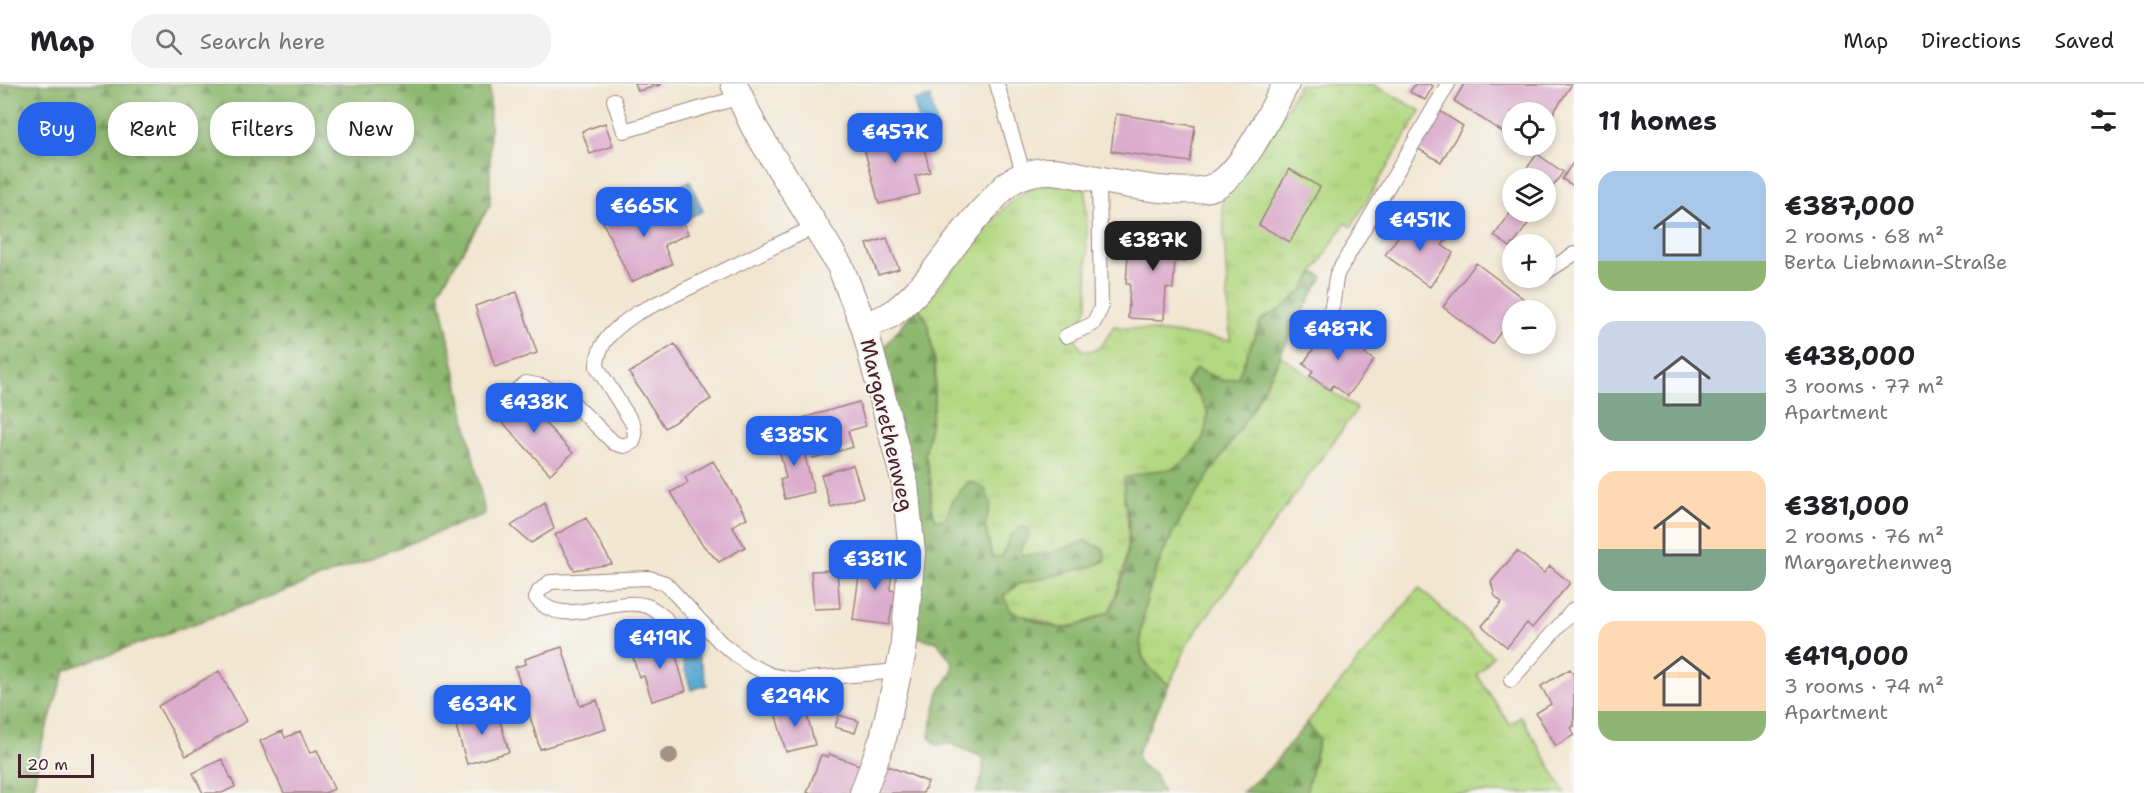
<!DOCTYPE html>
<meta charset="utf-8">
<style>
:root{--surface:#fff;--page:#f2f2f2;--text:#202124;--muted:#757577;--line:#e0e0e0;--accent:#2563eb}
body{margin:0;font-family:"Shantell Sans",sans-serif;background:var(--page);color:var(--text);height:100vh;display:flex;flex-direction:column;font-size:22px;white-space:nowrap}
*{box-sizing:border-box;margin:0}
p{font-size:20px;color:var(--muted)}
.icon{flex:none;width:33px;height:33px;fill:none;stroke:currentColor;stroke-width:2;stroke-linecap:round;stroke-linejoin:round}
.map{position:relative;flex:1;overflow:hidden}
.side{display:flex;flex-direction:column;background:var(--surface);width:570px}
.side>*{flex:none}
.guide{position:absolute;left:18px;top:18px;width:570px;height:54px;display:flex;gap:12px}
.controls{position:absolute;left:1502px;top:18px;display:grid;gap:12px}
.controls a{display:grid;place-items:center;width:54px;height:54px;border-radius:50%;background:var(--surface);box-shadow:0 3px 9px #0003;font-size:30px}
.scale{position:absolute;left:18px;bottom:15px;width:76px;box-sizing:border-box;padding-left:6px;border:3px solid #4a1f2b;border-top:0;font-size:16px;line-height:21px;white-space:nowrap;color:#4a1f2b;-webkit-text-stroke:4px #f6f6f2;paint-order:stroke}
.price{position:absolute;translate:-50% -51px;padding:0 14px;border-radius:12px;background:var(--accent);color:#fff;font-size:20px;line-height:39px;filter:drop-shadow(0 2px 3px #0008)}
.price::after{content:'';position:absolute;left:50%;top:36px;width:18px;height:14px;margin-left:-9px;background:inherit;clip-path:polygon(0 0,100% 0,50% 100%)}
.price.active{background:#222;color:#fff}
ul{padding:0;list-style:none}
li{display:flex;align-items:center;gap:18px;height:150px;padding:0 24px}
li span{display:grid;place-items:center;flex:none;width:168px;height:120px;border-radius:18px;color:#555}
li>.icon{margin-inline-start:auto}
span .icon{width:72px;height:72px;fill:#fffc;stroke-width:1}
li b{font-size:26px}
h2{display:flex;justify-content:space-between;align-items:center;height:72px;padding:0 24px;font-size:26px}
.tag{padding:0 21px;border-radius:24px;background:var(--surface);box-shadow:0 3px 9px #0003;font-size:21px;line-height:54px}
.tag.active{background:var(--accent);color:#fff}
header{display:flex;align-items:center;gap:36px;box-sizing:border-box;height:84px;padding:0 30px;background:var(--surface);border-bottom:2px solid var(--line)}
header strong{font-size:28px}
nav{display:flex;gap:33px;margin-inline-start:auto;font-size:21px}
.search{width:420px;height:54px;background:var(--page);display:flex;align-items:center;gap:15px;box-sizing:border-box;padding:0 21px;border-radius:24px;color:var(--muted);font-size:22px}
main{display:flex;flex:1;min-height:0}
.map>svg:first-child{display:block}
</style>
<header>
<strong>Map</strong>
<div class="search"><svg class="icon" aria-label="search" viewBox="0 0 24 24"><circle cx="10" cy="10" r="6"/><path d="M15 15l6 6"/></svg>Search here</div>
<nav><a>Map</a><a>Directions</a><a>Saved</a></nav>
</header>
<main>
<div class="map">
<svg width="1574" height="709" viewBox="0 0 1574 709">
<defs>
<pattern id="grass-tufts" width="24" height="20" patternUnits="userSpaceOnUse" patternTransform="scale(1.5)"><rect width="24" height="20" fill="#b2d881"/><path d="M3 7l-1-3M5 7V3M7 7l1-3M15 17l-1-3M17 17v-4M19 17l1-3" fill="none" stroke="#9bb970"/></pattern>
<pattern id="forest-firs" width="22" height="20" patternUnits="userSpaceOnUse" patternTransform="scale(1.5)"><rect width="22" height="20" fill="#8db86f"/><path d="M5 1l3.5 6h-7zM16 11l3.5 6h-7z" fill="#75955b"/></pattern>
<pattern id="water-ripples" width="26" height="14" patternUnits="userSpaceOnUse" patternTransform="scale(1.5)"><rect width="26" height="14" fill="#55a9d1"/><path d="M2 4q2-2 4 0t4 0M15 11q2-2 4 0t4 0" fill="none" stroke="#4889aa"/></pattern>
</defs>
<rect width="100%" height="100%" fill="#f6f6f2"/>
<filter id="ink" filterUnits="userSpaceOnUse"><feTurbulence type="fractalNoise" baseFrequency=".0167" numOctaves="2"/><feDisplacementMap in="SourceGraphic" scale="12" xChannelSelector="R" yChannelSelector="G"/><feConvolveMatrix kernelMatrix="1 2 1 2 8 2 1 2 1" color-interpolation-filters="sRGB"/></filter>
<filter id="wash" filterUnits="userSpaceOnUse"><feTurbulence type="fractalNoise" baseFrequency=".008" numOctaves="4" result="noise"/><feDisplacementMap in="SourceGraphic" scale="24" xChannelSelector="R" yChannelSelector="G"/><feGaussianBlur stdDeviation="1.35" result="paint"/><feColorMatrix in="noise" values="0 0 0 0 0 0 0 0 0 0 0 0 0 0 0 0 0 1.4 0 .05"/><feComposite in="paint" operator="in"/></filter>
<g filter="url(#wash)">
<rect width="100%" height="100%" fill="#f1e6d0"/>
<path fill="url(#grass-tufts)" stroke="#7e7c56" stroke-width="1.5" d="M1299,0h73l49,27 -70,116 -6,-4 -43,68 -21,18 -20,11 -23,57 -14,4 -27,-12 -11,13c7,8 21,20 21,31 2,20 -13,48 -32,55 -7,3 -17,2 -24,3l-27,27c10,43 1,73 -14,113l-29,13 -21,4 -49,-17 -8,-15 16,-12 74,-18 12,-5 -1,-12 -20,-8c-20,8 -41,16 -63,14v-8l-11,-11 -8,21h-10l-7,-32 1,-8 -33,-17 -7,19 -10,1 -5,-15v-22l-6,-29 11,-75 -1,-17 -7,-38 -10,-19c8,-8 17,-14 24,-22 26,-30 62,-91 103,-99 13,-2 28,2 41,5l2,116 -13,33 6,11c18,8 24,-9 33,-23l116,14 -8,-144 54,-69z
M1281,272l76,53 -168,232 -20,44c-9,-8 -24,-19 -27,-31 -4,-11 0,-25 1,-36 13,-77 64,-138 105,-202 12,-19 22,-40 33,-60z
M1419,504l74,68 -16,19 33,50 11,-9 44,77h-259l13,-54 -12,-16z"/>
<path fill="url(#forest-firs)" stroke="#6c6c4d" stroke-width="1.5" d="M0,0h490v121l-51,86 46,223 -197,76 -223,80 -25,79 -7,44h-33z
M1314,188l9,5c-28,43 -47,92 -74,137 -41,67 -93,124 -106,204 -1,11 -5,26 -1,37 3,11 18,22 27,30l-32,69 3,10 15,10 8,19h-187l6,-16 2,-19 -32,-14 -16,1 -7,-9 10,-44 12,-18 2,-11 -16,-21 -32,-8 7,-81 -33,-199 39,-49 10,19 7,38 -1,41 -9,51 6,29v22l5,15 10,-2 7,-18 16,-19 16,8 6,15 -6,21 7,32h10l8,-21 11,-9 6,1 2,9 -8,10 1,8c21,2 42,-6 62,-14l20,8 1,11 -12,6 -74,18 -16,12 8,15c14,5 36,17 50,17 17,0 34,-10 49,-17l15,-40 3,-25 1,-28 -5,-20v-20l27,-7 23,-2 14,-11 16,-21 4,-25 -11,-19 -11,-11 10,-13 28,12 14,-4 23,-57 20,-11 21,-18z
M1307,639l12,16 -13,54h-64l28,-25z"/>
<path fill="url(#water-ripples)" stroke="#50647e" stroke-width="1.5" d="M930,13l8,33 -16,4 -8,-33z
M690,97l13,30 -16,7 -13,-30z
M698,571l9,30 -16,5 -9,-30z"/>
<g id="blocks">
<path fill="#dcaccd" d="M635,0h26v1l-23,6z
M1415,0h14l4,2 -8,14 -15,-8z
M1464,0h108l-27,42v-14h-33v26l-58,-37z
M1438,26l25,16 -22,36 -26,-15z
M1116,30l79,12 -5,36 -79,-11z
M605,39l8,23 -23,8 -8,-23z
M899,43l4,14 18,-5 9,36 -15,4 5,18 -41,10 -18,-67z
M1537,70l26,18 -18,26v-20h-25z
M1572,80l2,2v20l-12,-7z
M1289,85l31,18 -30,55 -31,-17z
M640,116l7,17 28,-13 13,30 -24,11 8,19 -41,18 -30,-64z
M1511,128h25l-22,32h-2v4l-18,-12z
M1409,137l12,9 4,-6 22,15 -5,6 11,8 -23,34 -45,-32z
M1140,146l47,4 -2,28 -10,-1 -2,28 -7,-1 -2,32 -36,-2 2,-34h-4l3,-45h11z
M887,154l12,31 -21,6 -11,-31z
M1476,179l49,37 -8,10h-5v7l-20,27 -49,-37z
M517,208l20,61 -42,14 -20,-61z
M1328,243l10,7 3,-4 27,19 -3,5 9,6 -26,36 -15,-11 -3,5 -20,-14 3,-5 -10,-7z
M675,260l36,55 -46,29 -36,-55z
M517,309l56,60 -23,21 -55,-60z
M859,318l7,24 -18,5 5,16 -40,11 -11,-40z
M799,348l15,60 -29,7 -5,-19 6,-2 -10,-41z
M713,377l34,57 -15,8 13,21 -26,15 -18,-19 -30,-51 17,-9 -3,-6z
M853,381l10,32 -32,10 -10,-32z
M545,419l9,26 -23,14 -20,-17z
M586,434l26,46 -38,6 -19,-35z
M1517,467l27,22 6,-7 20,17 -38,45 -5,-5 -20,24 -25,-21 20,-24 -7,-6 -4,-14z
M862,470l31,4 -3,32 8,1 -2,16 -4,-1 -3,19 -36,-5z
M837,486l3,38 -26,1 -3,-38z
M671,555l15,52 -34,10 -8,-25 -5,1 -8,-26z
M562,563l18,59 17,-6 9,29 -66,20 -25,-82 11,-3 -1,-5z
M1570,585l4,6v51l-3,1 3,8 -18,11 -20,-33 15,-9 -10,-18z
M219,587l28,50 -61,35 -28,-50z
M804,620l11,41 -29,7 -11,-40z
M496,623l13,45 -42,12 -13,-45z
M839,631l20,6 -4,12 -20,-6z
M282,647l3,7 15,-7 10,22 7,-3 17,39 -9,4h-41l-24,-52z
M829,670l33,12 -10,27h-45l14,-38 7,2z
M222,675l13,28 -13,6h-19l-10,-20z
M881,679l47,19 -5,11h-55z"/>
</g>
</g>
<g filter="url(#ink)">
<use href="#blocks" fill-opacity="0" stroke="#9e827e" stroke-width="1.5"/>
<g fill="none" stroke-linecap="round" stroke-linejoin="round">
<g stroke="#9e827e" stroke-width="16">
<path id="lane" d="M997,0l27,92
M614,16l10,31 116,-34
M1545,189l29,-19
M1312,240l15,-4c8,-14 6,-30 10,-46l111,-190
M1066,252l27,-12 8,-16 -2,-128
M506,314l20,-15 16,3 24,10 48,47 10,3 9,-4 2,-7 -2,-11 -36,-57c0,-26 21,-41 40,-54l179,-87
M666,535c-5,-4 -12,-11 -19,-13 -35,-11 -84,25 -111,-8l3,-7 11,-9 99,-4 16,5 55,59 28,22 23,11 26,5 101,-9
M1511,596l63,-71"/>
</g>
<g stroke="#9e827e" stroke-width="28">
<path id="street" d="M734,0l20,43 86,139 24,60 41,158 7,69 -9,99 -20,86 -20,55
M864,242c9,-4 21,-7 29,-13 38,-28 60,-73 93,-106 8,-8 16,-20 26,-26 24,-14 44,-11 70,-5 29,6 111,23 135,9 26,-14 55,-75 69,-101"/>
</g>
<use href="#lane" stroke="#fff" stroke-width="14"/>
<use href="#street" stroke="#fff" stroke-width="26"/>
</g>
<circle fill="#a39281" cx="669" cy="672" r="9"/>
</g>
<g text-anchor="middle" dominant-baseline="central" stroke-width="4.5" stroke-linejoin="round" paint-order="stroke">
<g font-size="21" fill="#4a1f2b" stroke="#f6f6f2">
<text transform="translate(887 341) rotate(77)">Margarethenweg</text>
</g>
</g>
</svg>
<div class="controls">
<a><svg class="icon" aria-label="locate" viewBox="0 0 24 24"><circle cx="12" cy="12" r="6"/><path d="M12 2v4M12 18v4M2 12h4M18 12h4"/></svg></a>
<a><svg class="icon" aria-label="layers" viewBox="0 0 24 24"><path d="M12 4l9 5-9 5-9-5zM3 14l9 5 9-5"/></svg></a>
<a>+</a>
<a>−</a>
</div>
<div class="scale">20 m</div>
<b class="price" style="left:895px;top:80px">€457K</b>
<b class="price" style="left:644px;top:154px">€665K</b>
<b class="price" style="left:1420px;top:168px">€451K</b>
<b class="price active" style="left:1153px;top:188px">€387K</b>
<b class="price" style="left:1338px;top:277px">€487K</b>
<b class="price" style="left:534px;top:350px">€438K</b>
<b class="price" style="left:794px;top:383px">€385K</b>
<b class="price" style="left:875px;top:507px">€381K</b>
<b class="price" style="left:660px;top:586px">€419K</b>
<b class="price" style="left:795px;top:644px">€294K</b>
<b class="price" style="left:482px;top:652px">€634K</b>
<div class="guide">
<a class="tag active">Buy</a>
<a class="tag">Rent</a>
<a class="tag">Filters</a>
<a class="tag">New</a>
</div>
</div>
<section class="side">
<h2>11 homes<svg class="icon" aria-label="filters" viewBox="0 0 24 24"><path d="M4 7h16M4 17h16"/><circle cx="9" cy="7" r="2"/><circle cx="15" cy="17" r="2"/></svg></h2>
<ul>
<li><span style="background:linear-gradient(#a9c7e8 75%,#8fb573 0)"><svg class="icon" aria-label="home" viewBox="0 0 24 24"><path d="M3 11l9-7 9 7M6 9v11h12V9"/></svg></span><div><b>€387,000</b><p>2 rooms · 68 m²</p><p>Berta Liebmann-Straße</p></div></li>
<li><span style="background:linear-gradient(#c9d6e8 60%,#7fa58c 0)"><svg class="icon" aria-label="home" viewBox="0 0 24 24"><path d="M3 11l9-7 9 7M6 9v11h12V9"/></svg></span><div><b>€438,000</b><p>3 rooms · 77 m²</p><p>Apartment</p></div></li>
<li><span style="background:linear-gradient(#ffd9b3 65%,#7fa58c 0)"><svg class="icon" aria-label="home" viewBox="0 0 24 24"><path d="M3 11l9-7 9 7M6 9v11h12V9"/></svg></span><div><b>€381,000</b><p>2 rooms · 76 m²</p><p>Margarethenweg</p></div></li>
<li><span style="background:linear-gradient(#ffd9b3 75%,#8fb573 0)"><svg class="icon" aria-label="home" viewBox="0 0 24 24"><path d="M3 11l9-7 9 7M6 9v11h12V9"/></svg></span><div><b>€419,000</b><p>3 rooms · 74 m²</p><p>Apartment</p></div></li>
</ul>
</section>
</main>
